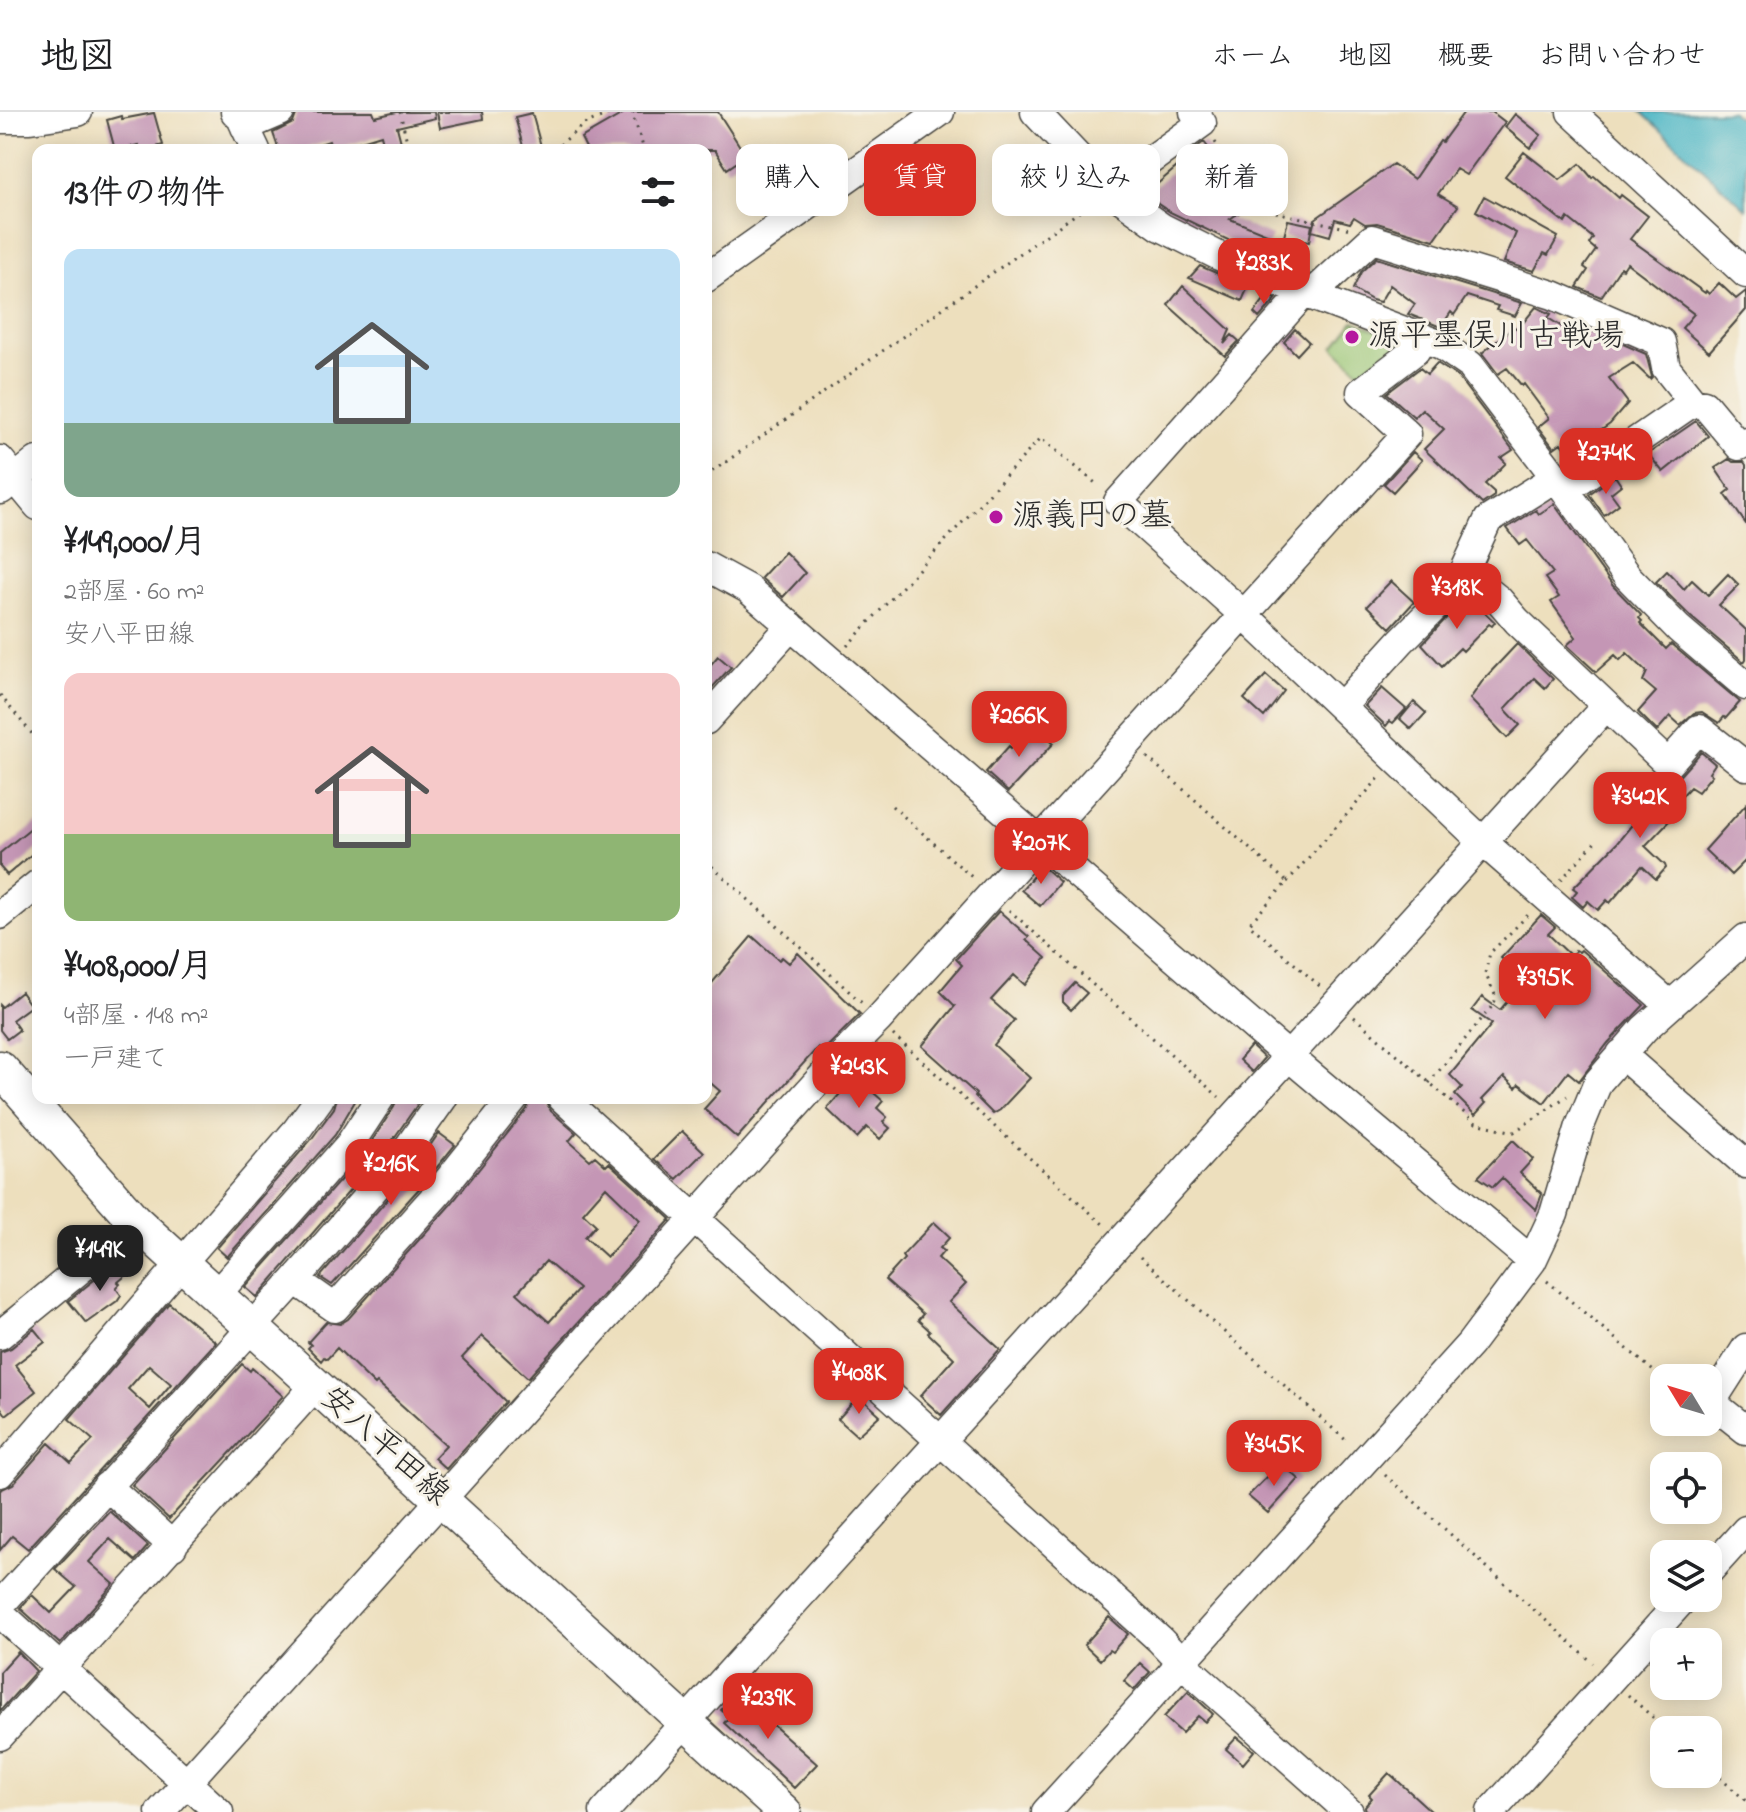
<!DOCTYPE html>
<html lang="ja">
<meta charset="utf-8">
<style>
:root{--surface:#fff;--page:#f6f6f6;--text:#202124;--muted:#757577;--line:#e0e0e0;--accent:#d93025}
body{margin:0;font-family:"Indie Flower","Klee One",sans-serif;background:var(--page);color:var(--text);height:100vh;display:flex;flex-direction:column;font-size:30px;white-space:nowrap}
*{box-sizing:border-box;margin:0}
p{font-size:26px;color:var(--muted)}
.icon{flex:none;width:44px;height:44px;fill:none;stroke:currentColor;stroke-width:2;stroke-linecap:round;stroke-linejoin:round}
.map{position:relative;flex:1;overflow:hidden}
.panel{position:absolute;left:32px;top:32px;width:680px;height:960px;display:flex;flex-direction:column;background:var(--surface);border-radius:16px;box-shadow:0 4px 20px #0003}
.panel>*{flex:none}
.guide{position:absolute;left:736px;top:32px;width:760px;height:72px;display:flex;gap:16px}
.needle{width:52px;rotate:308deg}
.buttons{position:absolute;left:1650px;top:1252px;display:grid;gap:16px}
.buttons a{display:grid;place-items:center;width:72px;height:72px;border-radius:16px;background:var(--surface);box-shadow:0 4px 20px #0003;font-size:40px}
.price{position:absolute;translate:-50% -68px;padding:0 18px;border-radius:16px;background:var(--accent);color:#fff;font-size:26px;line-height:52px;filter:drop-shadow(0 2px 4px #0008)}
.price::after{content:'';position:absolute;left:50%;top:48px;width:24px;height:18px;margin-left:-12px;background:inherit;clip-path:polygon(0 0,100% 0,50% 100%)}
.price.on{background:#222;color:#fff}
ul{padding:0;list-style:none}
li{display:grid;align-content:center;gap:16px;height:424px;padding:0 32px}
li span{display:grid;place-items:center;height:248px;border-radius:16px;color:#555}
li>.icon{margin-inline-start:auto}
span .icon{width:144px;height:144px;fill:#fffc;stroke-width:1}
li b{font-size:34px}
h2{display:flex;justify-content:space-between;align-items:center;height:96px;padding:0 32px;font-size:34px}
.pill{padding:0 28px;border-radius:16px;background:var(--surface);box-shadow:0 4px 20px #0003;font-size:28px;line-height:72px}
.pill.on{background:var(--accent);color:#fff}
header{display:flex;align-items:center;gap:48px;box-sizing:border-box;height:112px;padding:0 40px;background:var(--surface);border-bottom:2px solid var(--line)}
header strong{font-size:38px}
nav{display:flex;gap:44px;margin-inline-start:auto;font-size:28px}
.map>svg:first-child{display:block}
</style>
<header>
<strong>地図</strong>
<nav><a>ホーム</a><a>地図</a><a>概要</a><a>お問い合わせ</a></nav>
</header>
<div class="map">
<svg width="1746" height="1700" viewBox="0 0 1746 1700">
<rect width="100%" height="100%" fill="#f7f3e8"/>
<filter id="ink" filterUnits="userSpaceOnUse"><feTurbulence type="fractalNoise" baseFrequency=".0125" numOctaves="2"/><feDisplacementMap in="SourceGraphic" scale="16" xChannelSelector="R" yChannelSelector="G"/><feConvolveMatrix kernelMatrix="1 2 1 2 8 2 1 2 1" color-interpolation-filters="sRGB"/></filter>
<filter id="wash" filterUnits="userSpaceOnUse"><feTurbulence type="fractalNoise" baseFrequency=".006" numOctaves="4" result="noise"/><feDisplacementMap in="SourceGraphic" scale="32" xChannelSelector="R" yChannelSelector="G"/><feGaussianBlur stdDeviation="1.8" result="paint"/><feColorMatrix in="noise" values="0 0 0 0 0 0 0 0 0 0 0 0 0 0 0 0 0 1.4 0 .05"/><feComposite in="paint" operator="in"/></filter>
<g filter="url(#wash)">
<rect width="100%" height="100%" fill="#eddfbd"/>
<path fill="#99c573" stroke="#62784f" stroke-width="2" d="M1354,209l55,23 -42,35 -33,-32z"/>
<path fill="#49b5c5" stroke="#3a7078" stroke-width="2" d="M1641,0h91l14,13v84z"/>
<g id="blocks">
<path fill="#c496b5" fill-rule="evenodd" d="M297,0h76l2,5 22,-5h37l1,6 -38,9 6,23h-18l-4,-15 -49,15 -3,-9 -28,9h-22l-6,-17 20,-10z
M437,0h45l1,7 -43,9z
M626,0h92l28,44 -19,13 -12,-19h-128l-6,-12z
M1464,0h28l13,10 -39,53 -10,-6 -18,25 20,12 -24,34 -57,-17 -12,1 -11,-7 -4,6 -15,-4 -5,17 -18,-5 3,-12 78,-55 21,15 26,-38 2,1z
M154,1l9,32 -17,5h-6l-1,-5 -24,5 -8,-30 14,-4 1,3z
M532,1l10,37h-18l-9,-33z
M1515,2l26,21 -11,13 -25,-21z
M1204,30l47,62 -21,15 42,17 -7,16 -2,-1 -2,5 -91,-44 -12,-8 -10,-12 37,-32 -2,-3z
M1524,40l36,28 20,-16 12,14 2,-2 25,22 2,-3 27,21 -18,23 75,54 1,-2 3,3 10,-11 17,16 10,-8v19l-37,42 -27,-24 12,-14 -67,-51 -4,6 -2,-2 -20,30 -24,-10 11,-17 -4,-3 12,-17 -7,-6 4,-6 -25,-20 -3,5 -60,-47z
M1484,84l74,41 -10,18 -4,-2 -10,18 -30,-9 12,-29 -40,-22z
M1288,108l24,5 -3,17 -25,-5z
M1376,146l146,45 -7,13 -19,-6 2,-4 -31,-10 -13,19 -3,-3 -10,15 -33,-13 7,-10 -25,-19 -10,17 -8,-2 -19,-11 8,-17z
M1200,154l48,21 -6,14 -53,-23z
M1183,174l47,44 -6,14 8,-9 7,6 -14,15 -57,-51z
M1267,184l9,3 -17,19 -5,-5z
M1536,195l15,7 -3,4 32,20 6,-10 60,26 6,23 -2,2 -17,-16 -24,15 19,25 -18,21 -14,10 2,3 -12,13 -3,-5 -15,9 -7,-11 -7,5 -16,-21 11,-9 -25,-34 -2,2 -15,-18 -9,6 -16,-21 32,-26 4,2z
M1295,217l14,13 -12,13 -13,-13z
M1437,251l21,14 55,73 -12,8 5,5 -21,21 9,8v4l-12,8 -58,-55 20,-20 -22,-20 -8,8 -27,-24 33,-25 7,6z
M1696,309l12,15 -45,36 -15,-18z
M1413,340l9,8 -29,32 -9,-8z
M1729,347l4,3h11l2,3v59l-21,-30 5,-4 -15,-22z
M1615,364l6,9 -10,8 8,11 -15,11 -15,-21z
M1554,392l59,82 28,29 -2,3 3,3 -2,2 26,26 5,-5 69,58 -14,16 -2,-1 -5,6 -17,-11 -8,1 -14,12 -10,-9 -13,15 -19,-19 18,-20 -13,-11 4,-9 -20,-19 -7,7 -5,-5 -19,17 -29,-27 9,-8 -25,-35 8,-5 -14,-19 8,-5 -26,-33 -7,5 -13,-17 29,-18 3,4z
M785,440l20,21 -22,24 -22,-19z
M1667,459l17,18 8,-9 16,15 20,-21 11,11 -20,20 27,25v29l-2,3 -53,-45 -35,-35z
M1391,469l23,21 -24,26 -23,-22z
M1467,484l28,26 -3,4 -3,-2 -26,27 -3,-3 -18,18 -20,-22z
M1517,532l36,35 -8,9 -11,-10 -29,31 15,16 -13,13 -37,-39 14,-20z
M718,544l13,11 -21,23 -4,-3v-17z
M1266,563l18,16 -20,26 -20,-18z
M1382,576l24,21 -13,14 -3,-2 -4,5 -21,-20z
M1414,590l12,11 -15,16 -11,-10z
M1036,615l18,16 -46,49 -22,-20 23,-26 2,2 5,-6 4,3z
M1701,640l14,12 -6,9 3,2 -14,17 -8,-5 -27,29 6,5 -24,25 20,19 1,3 -10,11 -14,-13 -32,37 -3,-3 -9,10 -10,-9 -5,6 -11,-10 5,-6 -4,-3 44,-45 23,-28 -2,-2 27,-32h10z
M1746,692v56l-15,15 -26,-25z
M38,710v27l-31,26 -7,-8v-14z
M1042,754l18,16 -20,24 -19,-16z
M999,799l30,26 -3,3 20,18 -21,27 -11,-10 -23,25 23,20 -20,25 36,33 -30,32 -7,4 -18,-18 1,-2 -54,-48 33,-40 -15,-15 22,-26 -6,-6z
M1541,803l14,12 -7,7 23,22 5,-6 3,2 2,-2 63,55 -36,38 -29,38 -11,-9 -24,31 -25,-19 -3,4 -12,-11 -22,23 4,3 -11,12 -20,-20 7,-8 -12,-12 42,-51 -20,-14 10,-13 18,13 26,-30 -25,-22z
M752,824l27,24 3,-3 7,6 9,-10 62,61 -37,37 -5,-4 -81,91 -33,-29 16,-18 -14,-12v-89z
M1075,871l12,10 -16,17 -8,-8v-6z
M21,880l10,14 -19,14 7,10 -12,9 -7,-9v-25l2,2z
M1251,934l13,12 -12,14 -13,-12z
M858,967l25,22 -6,7 10,9 -4,5 7,6 -10,11 -13,-12 -10,11 -30,-29 24,-28 3,3z
M337,986h20l-22,37 -108,122 -10,-9 93,-107 24,-33z
M397,986h25l-35,50 -130,149 -12,-10 117,-131 32,-49z
M531,986h10l5,4 5,9 25,22 -7,8 21,19 5,-4 11,10 3,-3 62,56 -143,159 -46,-42 -20,22 44,44 -60,67 -12,-11 12,-13 -69,-62 -2,2 -38,-37 -10,11 -3,-2 -3,4 -13,-13 3,-3 -3,-3 18,-20 14,2 8,-5 103,-115 76,-95zM606,1075l34,33 -33,37 -22,-20 11,-12 -13,-12zM546,1149l33,28 -30,33 -32,-29z
M682,1019l22,21 -27,27 -23,-20z
M439,1021l16,12 -30,37 -93,103 -12,-8 93,-107z
M1513,1028l20,19 -13,14 22,21 -6,16 -34,-32 -9,9 -15,-10z
M934,1110l16,15 -10,11 4,3 -6,7 28,26 -17,18 51,47 -59,66 -21,-19 34,-38 -26,-25 2,-2 -12,-11 5,-6 -38,-34 19,-21 -2,-3z
M119,1148l11,12 -12,10 2,2 -4,4 5,7 -4,6 -31,22 -18,-22z
M169,1191l47,39 -188,207 -16,-13 -12,14v-60l13,-6 36,-41 22,20 22,-23 -24,-21zM149,1253l22,19 -21,25 -22,-20z
M34,1217l11,13 -30,23 21,26 -30,24 -6,-9v-54l11,-4z
M242,1252l8,7 2,-3 31,28 -114,123 -37,-34z
M859,1284l21,19 -23,21 -19,-17z
M1281,1351l18,16 -31,34 -20,-17z
M109,1399l39,35 -13,15 -25,-22 -21,23 25,22 -54,60 -40,-36 12,-13 19,18 25,-26 -21,-18z
M1109,1505l19,17 -16,18 -3,-2 -9,10 -16,-15z
M18,1540l18,19 -36,40v-39z
M1140,1551l10,9 -16,18 -10,-9z
M1188,1579l25,23 -8,8 -7,-6 -16,17 -18,-16z
M737,1581l80,71 -23,24 -70,-65 5,-6 -8,-7z
M1237,1625l17,14 -11,13 -17,-15z
M1389,1661l21,19 22,20h-66l-1,-6 7,-8 -3,-3z"/>
</g>
</g>
<g filter="url(#ink)">
<use href="#blocks" fill-opacity="0" stroke="#484641" stroke-width="2"/>
<g fill="none" stroke-linecap="round" stroke-linejoin="round">
<g stroke="#484641" stroke-width="31">
<path id="minor" d="M235,0l6,6 15,32
M1035,0l74,78 52,37 58,29 85,37 137,52 29,20 95,125 62,86 52,53 67,57
M1571,0l175,162
M0,7h30l48,-7
M245,15l35,-15
M1109,78l93,-67 -8,-11
M706,166l234,-166
M1304,181l-186,209 126,113 238,226 188,164
M1312,182l60,-55 181,56 108,47 5,26 27,34
M0,348l38,46
M1,378l36,-29
M1565,378l128,-88 11,2 35,42 7,-5
M706,454l42,23 540,467 244,205
M1464,460l35,28 18,21 151,143 31,-35 47,37
M1341,595l60,-66 43,-43 20,-26 24,-52 67,-42
M706,608l85,-94
M0,803l38,-31
M1621,942l125,110
M562,986l598,542 22,23 167,149
M295,1168l40,28 103,-115 76,-95
M216,1183l133,-150 31,-47
M0,1223l115,-94 19,-21
M1746,1236l-30,47 1,12 29,23
M0,1361l296,-342 24,-33
M107,1374l66,60
M1708,1460l38,-42
M0,1493l295,-325 105,-121 43,-61
M0,1501l219,199
M0,1624l316,-351
M160,1700l668,-742 50,-50 529,-586 -46,-42 55,-42 6,-13
M604,1700l1002,-1106
M1046,1700l424,-468 62,-83 22,-47 26,-88 18,-44 46,-53 102,-91
M1491,1700l193,-214"/>
</g>
<g stroke="#484641" stroke-width="37">
<path id="major" d="M0,956l134,152 650,592"/>
</g>
<path stroke="#484641" stroke-width="3" stroke-dasharray="2 6" stroke-linecap="butt" d="M400,0l9,38
M632,0l12,38
M1215,30l47,67 88,20
M554,38l30,-26 29,-12
M706,364l384,-272
M847,534l194,-208 58,48
M0,583l38,46
M1147,645l140,125 -38,42 73,64
M892,694l82,73
M706,749l157,143
M1561,768l37,-41
M1287,770l93,-105
M1009,798l210,187
M1354,905l122,106 38,9 53,-36
M893,923l211,190
M1429,971l65,-79 2,-7 -11,-24 5,-20 39,-39
M1140,1145l209,186
M1547,1169l117,99
M1385,1363l208,188
M1628,1583l39,35
M1708,1655l38,34"/>
<use href="#minor" stroke="#fff" stroke-width="28"/>
<use href="#major" stroke="#fff" stroke-width="34"/>
</g>
</g>
<g fill="#b5179e" stroke="#f7f3e8" stroke-width="3">
<circle cx="1352" cy="225" r="8"/>
<circle cx="996" cy="405" r="8"/>
</g>
<g text-anchor="middle" dominant-baseline="central" stroke-width="6" stroke-linejoin="round" paint-order="stroke">
<g font-size="32" fill="#2b2b2b" stroke="#f7f3e8" text-anchor="start">
<text x="1368" y="225">源平墨俣川古戦場</text>
<text x="1012" y="405">源義円の墓</text>
</g>
<g font-size="32" fill="#2b2b2b" stroke="#f7f3e8">
<text transform="translate(384 1335) rotate(42)">安八平田線</text>
</g>
</g>
</svg>
<div class="buttons">
<a><svg class="needle" viewBox="-14 -14 28 28"><path d="M0-13l5 13h-10z" fill="#e53935"/><path d="M0 13l5-13h-10z" fill="#757577"/></svg></a>
<a><svg class="icon" aria-label="locate" viewBox="0 0 24 24"><circle cx="12" cy="12" r="6"/><path d="M12 2v4M12 18v4M2 12h4M18 12h4"/></svg></a>
<a><svg class="icon" aria-label="layers" viewBox="0 0 24 24"><path d="M12 4l9 5-9 5-9-5zM3 14l9 5 9-5"/></svg></a>
<a>+</a>
<a>−</a>
</div>
<b class="price" style="left:1264px;top:194px">¥283K</b>
<b class="price" style="left:1606px;top:384px">¥274K</b>
<b class="price" style="left:1457px;top:519px">¥318K</b>
<b class="price" style="left:1019px;top:647px">¥266K</b>
<b class="price" style="left:1640px;top:728px">¥342K</b>
<b class="price" style="left:1041px;top:774px">¥207K</b>
<b class="price" style="left:1545px;top:909px">¥395K</b>
<b class="price" style="left:859px;top:998px">¥243K</b>
<b class="price" style="left:391px;top:1095px">¥216K</b>
<b class="price on" style="left:100px;top:1181px">¥149K</b>
<b class="price" style="left:859px;top:1304px">¥408K</b>
<b class="price" style="left:1274px;top:1376px">¥345K</b>
<b class="price" style="left:768px;top:1629px">¥239K</b>
<div class="guide">
<a class="pill">購入</a>
<a class="pill on">賃貸</a>
<a class="pill">絞り込み</a>
<a class="pill">新着</a>
</div>
<section class="panel">
<h2>13件の物件<svg class="icon" aria-label="filters" viewBox="0 0 24 24"><path d="M4 7h16M4 17h16"/><circle cx="9" cy="7" r="2"/><circle cx="15" cy="17" r="2"/></svg></h2>
<ul>
<li><span style="background:linear-gradient(#bfe0f5 70%,#7fa58c 0)"><svg class="icon" aria-label="home" viewBox="0 0 24 24"><path d="M3 11l9-7 9 7M6 9v11h12V9"/></svg></span><div><b>¥149,000/月</b><p>2部屋 · 60 m²</p><p>安八平田線</p></div></li>
<li><span style="background:linear-gradient(#f6c9c9 65%,#8fb573 0)"><svg class="icon" aria-label="home" viewBox="0 0 24 24"><path d="M3 11l9-7 9 7M6 9v11h12V9"/></svg></span><div><b>¥408,000/月</b><p>4部屋 · 148 m²</p><p>一戸建て</p></div></li>
</ul>
</section>
</div>
